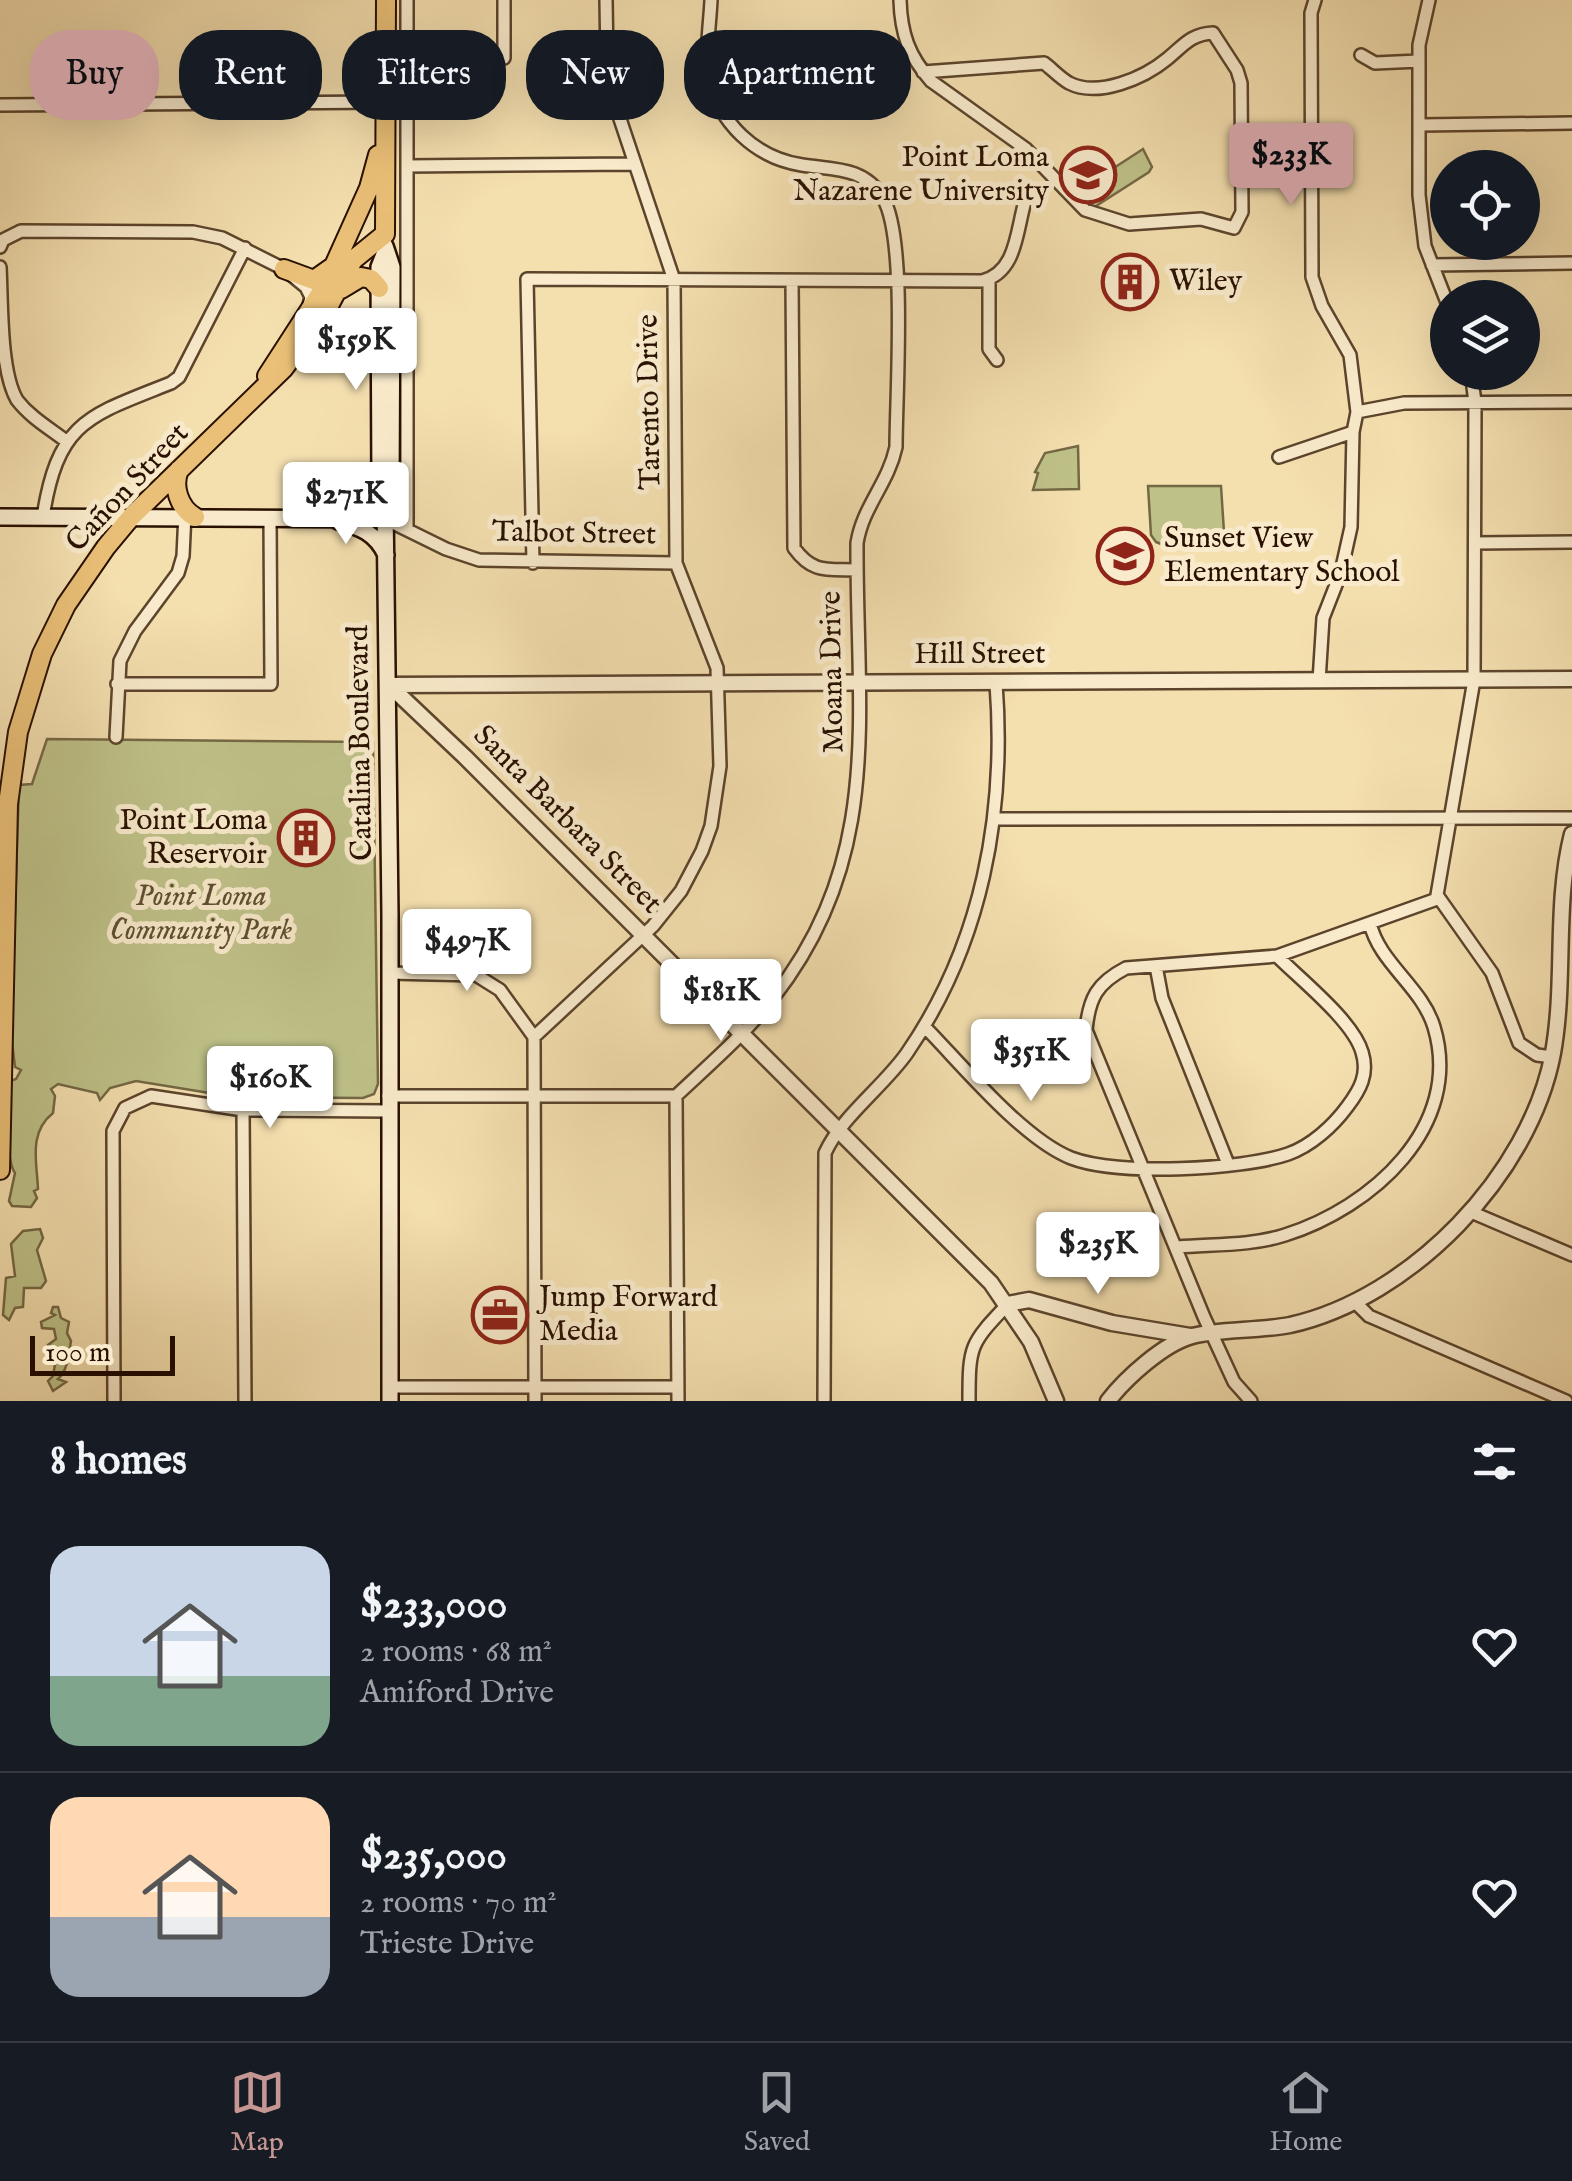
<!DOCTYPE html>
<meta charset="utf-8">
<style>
:root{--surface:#171b24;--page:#20242c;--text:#f1f3f6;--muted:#9ea1a6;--line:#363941;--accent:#c59692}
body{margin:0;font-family:"IM FELL English",serif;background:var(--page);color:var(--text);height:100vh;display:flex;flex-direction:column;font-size:38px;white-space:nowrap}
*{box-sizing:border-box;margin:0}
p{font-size:32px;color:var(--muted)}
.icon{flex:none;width:55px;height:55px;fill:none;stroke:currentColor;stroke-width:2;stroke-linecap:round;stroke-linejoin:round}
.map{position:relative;height:1401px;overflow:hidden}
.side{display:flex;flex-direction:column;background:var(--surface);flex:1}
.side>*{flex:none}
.hud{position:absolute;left:30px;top:30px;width:1000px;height:90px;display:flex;gap:20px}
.controls{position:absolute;left:1430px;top:150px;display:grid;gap:20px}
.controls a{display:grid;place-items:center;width:110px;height:110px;border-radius:50%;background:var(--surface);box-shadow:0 10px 40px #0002;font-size:50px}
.scale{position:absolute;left:30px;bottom:25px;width:145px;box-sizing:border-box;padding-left:10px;border:5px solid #291001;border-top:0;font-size:28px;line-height:35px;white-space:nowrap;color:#291001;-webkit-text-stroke:8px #f8eacb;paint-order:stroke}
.price{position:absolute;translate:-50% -85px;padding:0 22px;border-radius:10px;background:#fff;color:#222;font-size:32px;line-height:65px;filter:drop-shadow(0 2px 5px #0008)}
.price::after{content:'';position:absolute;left:50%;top:60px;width:30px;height:22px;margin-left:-15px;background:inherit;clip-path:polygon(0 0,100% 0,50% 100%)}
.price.active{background:var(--accent);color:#111}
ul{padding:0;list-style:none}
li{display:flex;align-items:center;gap:30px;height:250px;padding:0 50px}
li+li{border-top:2px solid var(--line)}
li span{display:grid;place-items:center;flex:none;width:280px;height:200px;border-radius:30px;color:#555}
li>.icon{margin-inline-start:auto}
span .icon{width:120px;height:120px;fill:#fffc;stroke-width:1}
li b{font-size:42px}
h2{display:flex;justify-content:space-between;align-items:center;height:120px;padding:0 50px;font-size:42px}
.pill{padding:0 35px;border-radius:40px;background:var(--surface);box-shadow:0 10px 40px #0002;font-size:35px;line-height:90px}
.pill.active{background:var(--accent);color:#111}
.menu{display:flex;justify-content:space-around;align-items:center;height:140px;border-top:2px solid var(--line);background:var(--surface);font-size:28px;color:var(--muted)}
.menu a{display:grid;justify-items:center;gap:5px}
.menu .active{color:var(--accent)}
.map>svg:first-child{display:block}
</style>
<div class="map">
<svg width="1572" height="1401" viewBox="0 0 1572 1401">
<rect width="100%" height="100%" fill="#f4dfaf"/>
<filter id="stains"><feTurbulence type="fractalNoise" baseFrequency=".002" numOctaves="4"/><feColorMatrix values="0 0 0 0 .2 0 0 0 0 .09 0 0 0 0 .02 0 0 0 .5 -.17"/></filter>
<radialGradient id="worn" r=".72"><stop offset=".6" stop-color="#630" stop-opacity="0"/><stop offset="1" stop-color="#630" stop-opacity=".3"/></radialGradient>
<path fill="#bec188" stroke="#746844" stroke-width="2.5" d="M1143,149l9,18 -3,5 -56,36 -16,-16z
M1078,446l1,43 -46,1 5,-17 -3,-1 10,-19z
M1148,486h73l3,46 -6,10c-17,7 -45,8 -62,0l-5,-7z
M47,739l326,3 5,342 -4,10 -11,4 -129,-1 -98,-16 -26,7 -10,12 -3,-7 -39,-9 -7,5 4,7 -2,17c-25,20 -16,49 -15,76l-4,2 3,7 -6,9 -19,-1 -3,-5 6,-28c-10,-13 -7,-71 -7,-91l8,-3 5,-9 -6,-3 -4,-33 8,-249 13,-1z
M40,1229l3,9 -6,12 9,31 -5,7h-17l-1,19 -8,1 -6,12 -6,-5 3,-37 9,-2 -4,-32 12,-13z
M53,1307h5l3,11 8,4 -2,11 4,8c-2,11 -3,30 -13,38l8,3 -13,9 -5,-10 5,-5 4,-23 -7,-3 -2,-5 8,-6 -2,-10 -12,-1 -1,-6 14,-7 -4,-2z"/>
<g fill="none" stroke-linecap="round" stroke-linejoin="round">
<g stroke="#5c442c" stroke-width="16">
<path id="minor" d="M407,0v528
M900,0c1,34 9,56 31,81l95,68 59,61 44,14 72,-5 33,9 8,-16 -1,-129 -4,-13 -24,-37c-22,1 -29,12 -46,26 -23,19 -69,39 -98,24 -9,-5 -17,-14 -25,-20l-121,9
M1315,0l-4,13 1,264 10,29 28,49 7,57 -4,20 -2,95 -10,45 -18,46 -4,63
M1429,0l-10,45v150l6,51 23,59
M1361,55l14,8 44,-2
M504,58v-58
M0,105l385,-3
M1421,125l151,-2
M407,166l228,-2
M0,247l3,-7 18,-9 172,1 29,6 62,31 22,18 5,10 -3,12
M1432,265l140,-2
M0,267c2,36 0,104 17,133 13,17 32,28 49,41
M989,280v69l8,11
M792,281l2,267c19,26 33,21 63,22
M1471,372l4,30 -1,278 -37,215 55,78 27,70 18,12 15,2
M1357,412l47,-9 168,-1
M1279,457l74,-25
M43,517c15,-96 45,-101 128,-134l8,-6 66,-129
M385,519l61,30 33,11 197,3
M1475,543l97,-1
M533,563l-6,-284 455,2c36,-9 34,-52 44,-83
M117,684h154l-1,-167
M116,737l4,-76 15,-30 43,-58 5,-17 2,-43
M995,819l577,-1
M1156,966l6,32 66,166
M390,973l86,2 24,15 34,47 1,364
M925,1027c37,38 98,112 146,131 47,18 170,12 217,-4 23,-8 45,-28 59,-47 13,-17 22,-33 15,-55 -9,-31 -61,-72 -85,-96
M534,1037l119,-111 28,-35 21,-40 9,-25 9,-60 -3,-98 -41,-105 -2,-283 -62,-185 -5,-34 -1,-61
M388,1096h288
M243,1110l2,291
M1471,1212l101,43
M1178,1247c35,-3 73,-1 107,-12 86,-27 179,-108 149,-208 -12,-40 -55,-64 -64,-104
M1355,1302l14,14 197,85
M390,1387h287
M114,1401l-1,-270 12,-23 26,-12 92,14 145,1
M678,1401l-2,-305c33,-31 69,-62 97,-98 112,-142 83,-287 84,-455 6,-37 31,-59 39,-96 0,-53 11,-209 -13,-249 -19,-32 -51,-28 -81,-33 -46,-7 -84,-42 -93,-89 -4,-24 1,-52 2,-76
M824,1401l1,-248c16,-36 59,-67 82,-100 75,-109 99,-239 89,-370
M969,1401c0,-56 1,-57 39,-97
M1251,1401l-17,-19 -30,-65 -118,-287c3,-32 11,-47 40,-62l151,-12 160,-57"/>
</g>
<g stroke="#5c442c" stroke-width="19">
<path id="tertiary" d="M389,685l1183,-6
M389,685l76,72 526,526 40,59 25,59
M1008,1304l21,-4 83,23 78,13
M1108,1401c18,-23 55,-57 84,-65 27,-7 66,-5 98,-11 121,-27 240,-150 263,-272 13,-73 1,-147 19,-219"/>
</g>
<g stroke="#291001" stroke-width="20">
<path id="secondary" d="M385,252l-6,15 1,223 5,15 5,410v486
M385,505l6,-15 1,-223 -7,-21
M0,517l385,2
M338,521c22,6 38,12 48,34"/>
</g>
<g stroke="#291001" stroke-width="22">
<path id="primary" d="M284,269l30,11 17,-12
M341,289l20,-12 10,2 8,9
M267,376l57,-88 45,-100 9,-33
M179,470c-7,16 0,38 16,47
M0,1170l8,-366 10,-72 24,-78 24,-49 40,-58 25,-30 153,-149 42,-57 27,-51 32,-26 1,-234"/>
</g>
<use href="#minor" stroke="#f8eacb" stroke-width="11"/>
<use href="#tertiary" stroke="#f8eacb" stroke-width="14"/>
<use href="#secondary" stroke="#f8eacb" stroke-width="15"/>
<use href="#primary" stroke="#eac078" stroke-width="18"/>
</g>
<defs>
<g id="university-ring" transform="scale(2.875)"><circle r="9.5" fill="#f8eacb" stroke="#8f2418" stroke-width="1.5"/><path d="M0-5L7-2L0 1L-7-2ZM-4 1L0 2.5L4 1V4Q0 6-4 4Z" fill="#8f2418"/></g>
<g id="building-ring" transform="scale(2.875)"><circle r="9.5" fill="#f8eacb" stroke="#8f2418" stroke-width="1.5"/><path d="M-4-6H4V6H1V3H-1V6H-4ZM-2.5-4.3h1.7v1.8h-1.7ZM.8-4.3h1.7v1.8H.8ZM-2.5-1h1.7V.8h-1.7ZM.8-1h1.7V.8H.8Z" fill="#8f2418"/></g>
<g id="school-ring" transform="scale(2.875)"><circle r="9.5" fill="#f8eacb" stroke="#8f2418" stroke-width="1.5"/><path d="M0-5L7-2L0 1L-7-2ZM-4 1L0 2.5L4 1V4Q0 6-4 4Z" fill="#8f2418"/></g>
<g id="office-ring" transform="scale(2.875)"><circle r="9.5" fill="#f8eacb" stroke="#8f2418" stroke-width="1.5"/><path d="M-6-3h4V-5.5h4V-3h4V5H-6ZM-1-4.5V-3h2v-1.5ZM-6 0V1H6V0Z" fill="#8f2418"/></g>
</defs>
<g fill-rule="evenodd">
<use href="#university-ring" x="1088" y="175"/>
<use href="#building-ring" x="1130" y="282"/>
<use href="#school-ring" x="1125" y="556"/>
<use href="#building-ring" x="306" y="838"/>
<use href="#office-ring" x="500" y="1315"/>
</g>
<g text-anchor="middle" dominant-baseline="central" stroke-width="10" stroke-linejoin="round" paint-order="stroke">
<g font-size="30" fill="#291001" stroke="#f8eacb" text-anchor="start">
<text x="1049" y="158" text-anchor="end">Point Loma<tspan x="1049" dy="34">Nazarene University</tspan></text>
<text x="1169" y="282">Wiley</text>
<text x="1164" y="539">Sunset View<tspan x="1164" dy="34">Elementary School</tspan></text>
<text x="267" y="821" text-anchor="end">Point Loma<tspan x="267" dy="34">Reservoir</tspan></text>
<text x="539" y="1298">Jump Forward<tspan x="539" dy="34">Media</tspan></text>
</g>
<g font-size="30" fill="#291001" stroke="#f8eacb">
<text transform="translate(650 402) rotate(-91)">Tarento Drive</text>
<text transform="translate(128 488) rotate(-47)">Cañon Street</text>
<text transform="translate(574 534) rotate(1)">Talbot Street</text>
<text x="980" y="655">Hill Street</text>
<text transform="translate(833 672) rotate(-91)">Moana Drive</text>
<text transform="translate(361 743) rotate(-91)">Catalina Boulevard</text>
<text transform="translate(567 820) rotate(45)">Santa Barbara Street</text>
</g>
<g font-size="30" font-style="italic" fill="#5d4e30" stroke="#f8eacb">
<text x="201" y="897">Point Loma<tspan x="201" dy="34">Community Park</tspan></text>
</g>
</g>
<rect width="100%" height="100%" filter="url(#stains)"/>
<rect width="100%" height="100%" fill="url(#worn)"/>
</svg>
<div class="controls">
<a><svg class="icon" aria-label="locate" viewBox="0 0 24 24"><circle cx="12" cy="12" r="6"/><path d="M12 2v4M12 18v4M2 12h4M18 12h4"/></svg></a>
<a><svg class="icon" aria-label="layers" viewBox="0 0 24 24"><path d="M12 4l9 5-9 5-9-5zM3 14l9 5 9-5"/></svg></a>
</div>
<div class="scale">100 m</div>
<b class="price active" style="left:1291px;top:208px">$233K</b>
<b class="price" style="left:356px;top:393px">$159K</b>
<b class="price" style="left:346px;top:547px">$271K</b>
<b class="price" style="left:467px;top:994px">$497K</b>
<b class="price" style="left:721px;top:1044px">$181K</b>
<b class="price" style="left:1031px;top:1104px">$351K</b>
<b class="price" style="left:270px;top:1131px">$160K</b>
<b class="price" style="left:1098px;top:1297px">$235K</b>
<div class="hud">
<a class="pill active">Buy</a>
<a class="pill">Rent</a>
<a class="pill">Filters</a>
<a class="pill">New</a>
<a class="pill">Apartment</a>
</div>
</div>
<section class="side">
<h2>8 homes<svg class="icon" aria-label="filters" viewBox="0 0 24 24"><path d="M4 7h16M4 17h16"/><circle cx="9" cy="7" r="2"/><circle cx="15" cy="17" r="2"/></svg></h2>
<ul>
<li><span style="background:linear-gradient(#c9d6e8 65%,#7fa58c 0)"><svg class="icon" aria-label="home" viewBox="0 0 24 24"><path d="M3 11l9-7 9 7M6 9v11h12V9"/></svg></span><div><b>$233,000</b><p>2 rooms · 68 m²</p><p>Amiford Drive</p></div><svg class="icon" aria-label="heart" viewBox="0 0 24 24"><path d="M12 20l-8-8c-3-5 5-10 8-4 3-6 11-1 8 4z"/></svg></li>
<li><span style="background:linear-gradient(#ffd9b3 60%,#9aa5b1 0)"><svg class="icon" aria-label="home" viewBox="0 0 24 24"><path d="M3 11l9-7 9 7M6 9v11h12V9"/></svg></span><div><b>$235,000</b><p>2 rooms · 70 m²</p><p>Trieste Drive</p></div><svg class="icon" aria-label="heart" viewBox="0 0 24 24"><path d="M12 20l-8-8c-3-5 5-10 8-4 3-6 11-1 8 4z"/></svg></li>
</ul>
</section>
<nav class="menu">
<a class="active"><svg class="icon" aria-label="map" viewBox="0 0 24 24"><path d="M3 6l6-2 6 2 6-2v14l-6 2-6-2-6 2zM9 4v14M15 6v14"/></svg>Map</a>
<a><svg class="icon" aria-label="saved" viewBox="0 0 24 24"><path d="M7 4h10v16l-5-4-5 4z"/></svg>Saved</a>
<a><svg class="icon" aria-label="home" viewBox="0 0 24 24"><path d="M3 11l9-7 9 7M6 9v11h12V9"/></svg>Home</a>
</nav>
